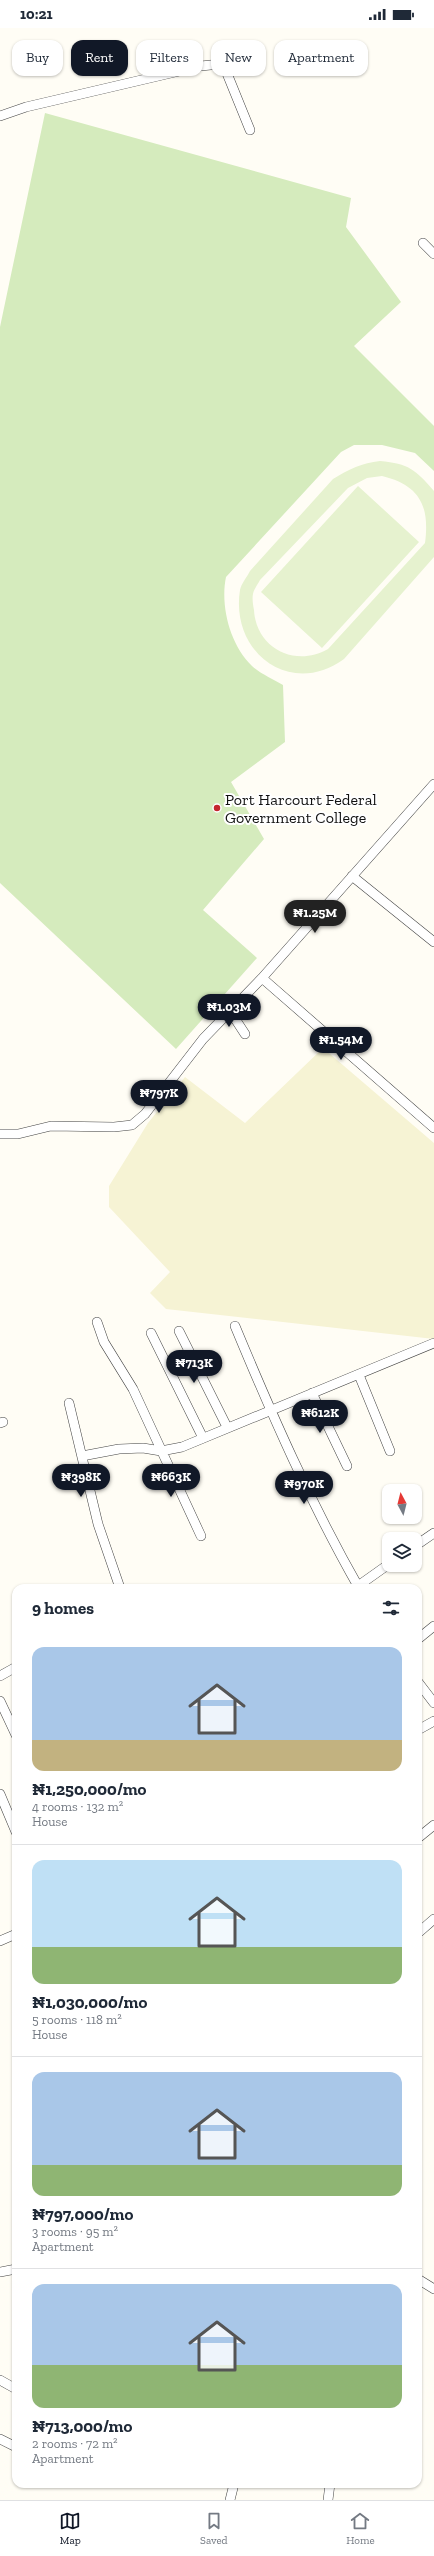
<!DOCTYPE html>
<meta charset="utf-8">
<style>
:root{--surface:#fff;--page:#f6f6f7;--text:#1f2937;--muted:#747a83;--line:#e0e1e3;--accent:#111827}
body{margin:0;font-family:"Zilla Slab",serif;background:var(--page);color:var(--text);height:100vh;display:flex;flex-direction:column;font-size:15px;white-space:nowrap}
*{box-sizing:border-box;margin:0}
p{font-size:13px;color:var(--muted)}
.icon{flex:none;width:22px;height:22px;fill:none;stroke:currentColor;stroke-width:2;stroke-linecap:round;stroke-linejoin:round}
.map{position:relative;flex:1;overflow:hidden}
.panel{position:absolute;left:12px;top:1556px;width:410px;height:904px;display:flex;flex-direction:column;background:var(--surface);border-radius:12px;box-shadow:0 1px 3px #0004}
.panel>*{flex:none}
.guide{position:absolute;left:12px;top:12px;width:410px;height:36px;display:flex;gap:8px}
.needle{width:26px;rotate:353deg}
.tools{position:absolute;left:382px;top:1456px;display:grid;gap:8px}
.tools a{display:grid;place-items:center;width:40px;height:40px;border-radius:8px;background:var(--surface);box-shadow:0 1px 3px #0004;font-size:20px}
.price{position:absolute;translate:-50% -34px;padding:0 9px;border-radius:14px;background:var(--accent);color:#fff;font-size:13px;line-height:26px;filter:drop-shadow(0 1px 2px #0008)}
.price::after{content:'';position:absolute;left:50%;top:24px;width:12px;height:9px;margin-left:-6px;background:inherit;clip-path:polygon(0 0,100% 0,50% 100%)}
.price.current{background:#222;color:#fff}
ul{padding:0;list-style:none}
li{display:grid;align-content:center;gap:8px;height:212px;padding:0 20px}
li+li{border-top:1px solid var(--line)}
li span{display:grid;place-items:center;height:124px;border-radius:12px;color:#555}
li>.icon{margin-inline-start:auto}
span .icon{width:72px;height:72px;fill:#fffc;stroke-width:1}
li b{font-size:17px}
h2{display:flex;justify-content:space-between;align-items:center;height:48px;padding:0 20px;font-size:17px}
.chip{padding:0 14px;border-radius:12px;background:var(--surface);box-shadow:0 1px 3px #0004;font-size:14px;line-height:36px}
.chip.current{background:var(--accent);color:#fff}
.status{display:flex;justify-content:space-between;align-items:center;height:28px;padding:0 20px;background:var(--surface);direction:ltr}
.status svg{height:11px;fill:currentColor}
.dock{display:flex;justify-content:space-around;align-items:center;height:56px;border-top:1px solid var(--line);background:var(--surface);font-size:11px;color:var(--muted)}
.dock a{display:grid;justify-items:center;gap:2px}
.dock .current{color:var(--accent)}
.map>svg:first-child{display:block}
</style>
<div class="status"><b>10:21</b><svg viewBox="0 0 49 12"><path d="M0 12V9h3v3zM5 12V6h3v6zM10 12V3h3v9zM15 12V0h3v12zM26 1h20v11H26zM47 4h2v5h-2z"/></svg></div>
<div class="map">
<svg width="434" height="2472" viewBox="0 0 434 2472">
<rect width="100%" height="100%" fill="#fffdf5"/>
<path fill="#f6f3d4" d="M323,1020l111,95v196l-268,-30 -16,-16 20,-21 -61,-65v-21l39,-63 37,-46 60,46z"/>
<path fill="#d5ebbd" d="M45,85l306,85 -5,29 55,75 -47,44 80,80v45l-19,-18 -33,-8h-28l-13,7 -115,125c-6,29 4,68 26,89 9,8 21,13 31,19l2,57 -54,40 33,57 -61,71 54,48 -81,91 -176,-166v-556z"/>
<path fill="#e6f2cf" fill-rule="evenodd" d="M380,433c29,3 35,8 54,30v66l-90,102c-53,39 -114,-6 -104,-69 1,-6 7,-13 10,-19l83,-92c16,-10 29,-16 47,-18zM382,448c37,9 48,29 43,67l-97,106c-33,19 -72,-1 -74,-39 -1,-5 -2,-12 -1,-16 1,-5 5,-10 7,-14l88,-92 19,-10z
M358,458l61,56 -97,106 -61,-56z"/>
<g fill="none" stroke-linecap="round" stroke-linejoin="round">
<g stroke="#444" stroke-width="10">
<path id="street" d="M0,88l26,-9 175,-41 19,-2 4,2 26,64
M423,215l11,11
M352,848l82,66
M262,950l172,150
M230,983l15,23
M0,1106h18l33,-8 63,1 18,-2 13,-11 58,-75 59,-61 172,-194
M97,1294l7,20 29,47 68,147
M235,1298c37,89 76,178 124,262
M179,1303l48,96
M151,1305l52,105
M359,1347l31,76
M312,1365l35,73
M69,1375l29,121 22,64
M0,1395l3,-1
M82,1428l37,-7 24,-1 18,3 21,-4 252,-104
M415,1518l19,-13
M358,1558l31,-22
M418,1611l16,-13
M0,1648l16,-9
M418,1654l16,21
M0,1673l16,34
M418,1702l16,-9
M0,1766l16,38
M418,1810l16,-13
M418,1905l16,-14
M0,1913l16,-7
M0,2244l16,-3
M418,2251l16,10
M0,2352l16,9
M0,2411l16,8
M230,2472l4,-16
M328,2472l2,-16"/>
</g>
<use href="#street" stroke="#fff" stroke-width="9"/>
</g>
<circle fill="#c4262e" stroke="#fff" stroke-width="1.5" cx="217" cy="780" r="4"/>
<g text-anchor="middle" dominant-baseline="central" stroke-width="4" stroke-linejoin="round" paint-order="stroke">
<g font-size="16" fill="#111" stroke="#fff" text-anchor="start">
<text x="225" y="771">Port Harcourt Federal<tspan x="225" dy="18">Government College</tspan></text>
</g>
</g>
</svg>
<div class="tools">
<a><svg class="needle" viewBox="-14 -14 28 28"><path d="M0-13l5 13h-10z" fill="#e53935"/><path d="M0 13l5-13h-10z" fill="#747a83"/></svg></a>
<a><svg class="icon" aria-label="layers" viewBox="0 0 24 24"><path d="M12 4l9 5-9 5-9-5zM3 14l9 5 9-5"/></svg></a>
</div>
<b class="price current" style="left:315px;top:906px">₦1.25M</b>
<b class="price" style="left:229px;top:1000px">₦1.03M</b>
<b class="price" style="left:341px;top:1033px">₦1.54M</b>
<b class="price" style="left:159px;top:1086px">₦797K</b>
<b class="price" style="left:194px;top:1356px">₦713K</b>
<b class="price" style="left:320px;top:1406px">₦612K</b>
<b class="price" style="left:81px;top:1470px">₦398K</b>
<b class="price" style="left:171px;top:1470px">₦663K</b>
<b class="price" style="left:304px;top:1477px">₦970K</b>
<div class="guide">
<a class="chip">Buy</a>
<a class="chip current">Rent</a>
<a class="chip">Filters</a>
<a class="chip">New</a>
<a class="chip">Apartment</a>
</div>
<section class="panel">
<h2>9 homes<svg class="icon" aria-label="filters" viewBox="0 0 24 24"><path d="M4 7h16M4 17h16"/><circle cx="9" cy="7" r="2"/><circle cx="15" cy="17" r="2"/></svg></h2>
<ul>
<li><span style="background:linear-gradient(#a9c7e8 75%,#c2b280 0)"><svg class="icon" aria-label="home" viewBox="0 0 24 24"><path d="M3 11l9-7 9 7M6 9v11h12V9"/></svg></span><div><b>₦1,250,000/mo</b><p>4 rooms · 132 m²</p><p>House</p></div></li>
<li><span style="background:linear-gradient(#bfe0f5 70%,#8fb573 0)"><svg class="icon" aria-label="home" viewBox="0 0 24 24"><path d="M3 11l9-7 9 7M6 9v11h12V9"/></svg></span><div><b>₦1,030,000/mo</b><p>5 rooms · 118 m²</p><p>House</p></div></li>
<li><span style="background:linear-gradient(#a9c7e8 75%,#8fb573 0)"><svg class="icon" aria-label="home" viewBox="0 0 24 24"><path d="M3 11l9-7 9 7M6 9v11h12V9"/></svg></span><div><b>₦797,000/mo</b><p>3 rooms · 95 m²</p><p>Apartment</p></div></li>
<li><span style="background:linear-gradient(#a9c7e8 65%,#8fb573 0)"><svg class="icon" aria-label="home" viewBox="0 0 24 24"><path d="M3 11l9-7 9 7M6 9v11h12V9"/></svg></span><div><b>₦713,000/mo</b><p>2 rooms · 72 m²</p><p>Apartment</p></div></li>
</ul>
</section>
</div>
<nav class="dock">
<a class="current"><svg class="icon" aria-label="map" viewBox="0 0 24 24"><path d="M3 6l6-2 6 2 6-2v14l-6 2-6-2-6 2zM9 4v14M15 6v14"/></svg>Map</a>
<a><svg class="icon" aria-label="saved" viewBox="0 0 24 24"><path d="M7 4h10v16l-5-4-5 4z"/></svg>Saved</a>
<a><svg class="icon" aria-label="home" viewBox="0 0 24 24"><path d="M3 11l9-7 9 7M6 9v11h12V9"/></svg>Home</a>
</nav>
